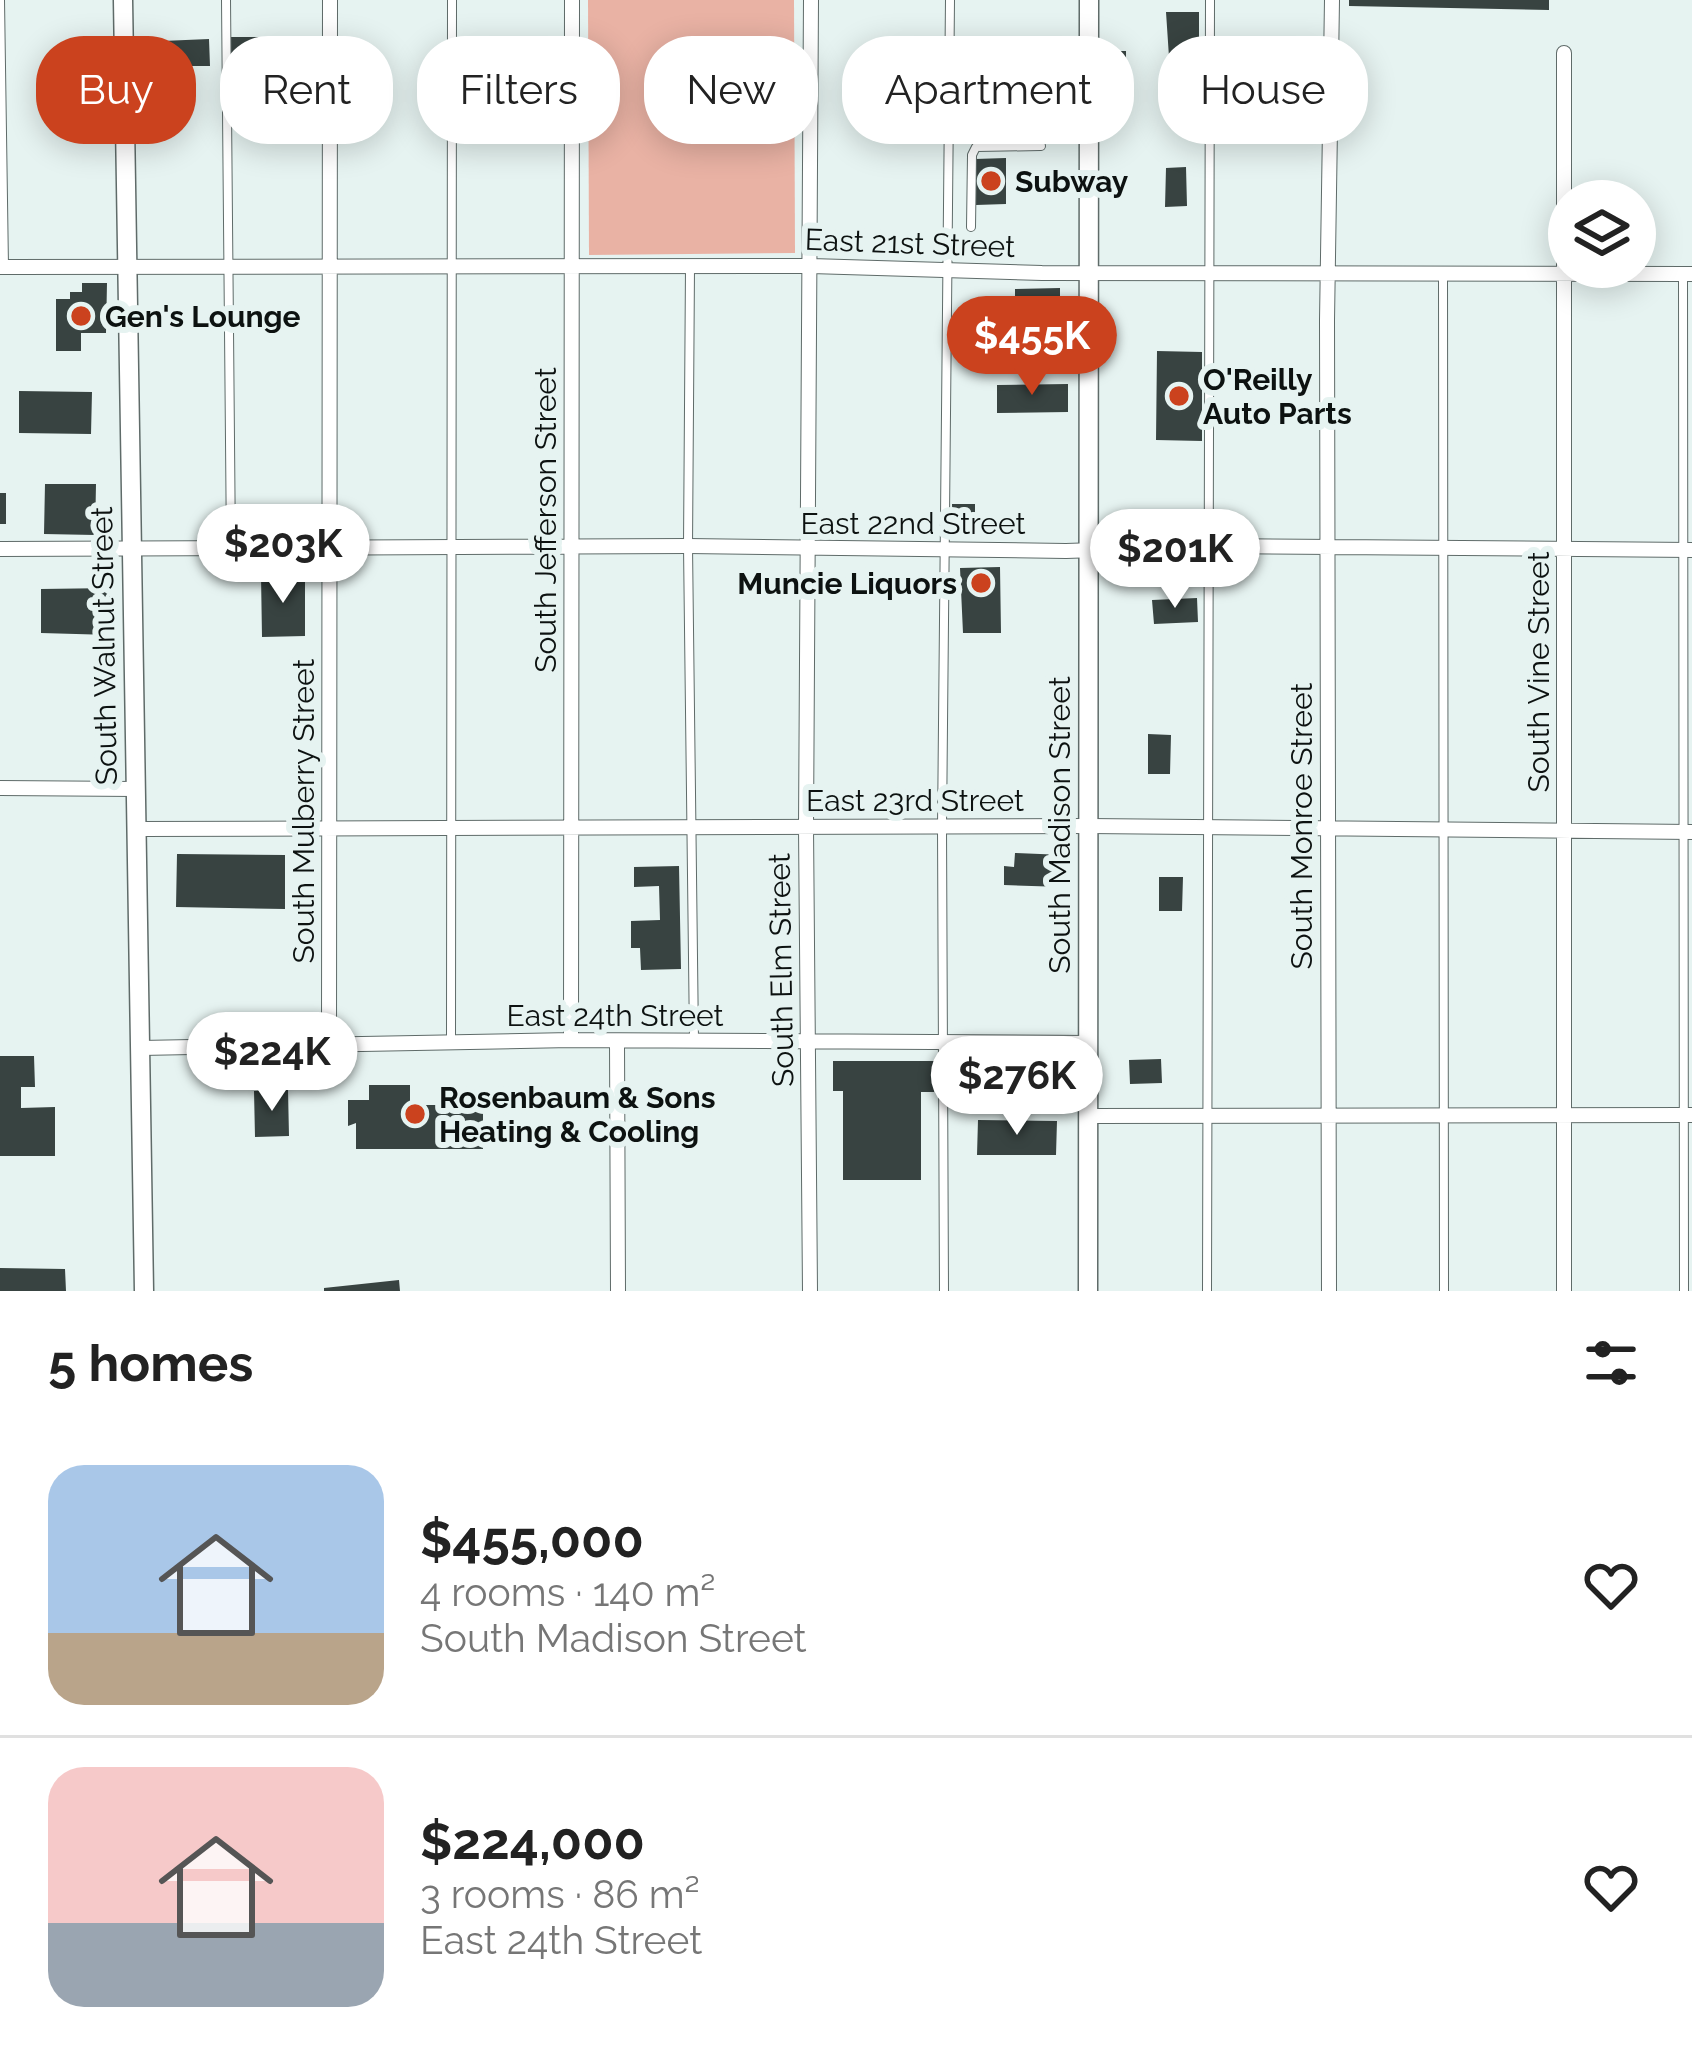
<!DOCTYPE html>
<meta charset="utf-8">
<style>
:root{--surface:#fff;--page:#f6f6f6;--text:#222;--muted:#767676;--line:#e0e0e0;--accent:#cb421e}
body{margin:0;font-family:Raleway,sans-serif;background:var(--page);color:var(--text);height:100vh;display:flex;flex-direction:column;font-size:45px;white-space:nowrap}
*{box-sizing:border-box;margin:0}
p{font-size:39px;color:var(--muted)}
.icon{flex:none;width:66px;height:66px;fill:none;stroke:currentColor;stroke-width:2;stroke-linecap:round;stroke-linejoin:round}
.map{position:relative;height:1291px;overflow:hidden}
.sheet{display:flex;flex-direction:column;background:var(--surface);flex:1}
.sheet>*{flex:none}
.guide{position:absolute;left:36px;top:36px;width:1620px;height:108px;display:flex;gap:24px}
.tools{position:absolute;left:1548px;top:180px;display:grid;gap:24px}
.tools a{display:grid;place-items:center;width:108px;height:108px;border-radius:50%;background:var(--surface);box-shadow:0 6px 30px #0003;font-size:60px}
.price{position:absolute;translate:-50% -102px;padding:0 27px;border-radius:42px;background:#fff;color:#222;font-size:39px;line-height:78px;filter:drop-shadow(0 3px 6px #0008)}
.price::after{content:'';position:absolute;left:50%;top:72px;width:36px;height:27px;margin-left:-18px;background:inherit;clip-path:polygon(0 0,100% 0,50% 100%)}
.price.on{background:var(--accent);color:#fff}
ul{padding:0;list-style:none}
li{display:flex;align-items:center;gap:36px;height:300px;padding:0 48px}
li+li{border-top:3px solid var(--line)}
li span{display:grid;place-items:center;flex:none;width:336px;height:240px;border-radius:36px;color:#555}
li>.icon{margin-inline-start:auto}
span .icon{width:144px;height:144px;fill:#fffc;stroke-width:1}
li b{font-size:51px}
h2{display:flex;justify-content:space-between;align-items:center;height:144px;padding:0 48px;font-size:51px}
.chip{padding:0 42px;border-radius:48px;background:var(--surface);box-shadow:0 6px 30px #0003;font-size:42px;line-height:108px}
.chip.on{background:var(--accent);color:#fff}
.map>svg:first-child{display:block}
</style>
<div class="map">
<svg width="1692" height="1291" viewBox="0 0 1692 1291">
<rect width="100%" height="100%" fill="#e6f3f1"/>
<path fill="#e9b2a4" d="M588,0h206l1,253 -206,2z"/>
<path fill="#384341" d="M1349,0h200v10l-200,-4z
M1166,12h33v40h-7l1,35h-22z
M231,37h70v27h-70z
M209,39l1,27h-71v-24z
M1111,51h15v15h-15z
M994,67l51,1 -1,34 -50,-1z
M1006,158v46l-30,1 -1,-46z
M1186,167l1,39 -22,1 1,-39z
M82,283h25l-1,50h-25v18h-25v-52h14v-7h12z
M1060,288v31h-45v-30z
M1157,351l45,1v89l-46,-1z
M1068,384v28l-71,1v-28z
M19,391l73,1 -1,42 -72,-1z
M45,484h51l-1,51 -51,-1z
M0,493h6v31h-6z
M952,504h23v30h-22z
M1000,567l1,66h-38l-3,-65z
M261,575h44v61l-43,1z
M112,588l-1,47 -70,-2v-44z
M1197,598l1,24 -44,2 -2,-24z
M1148,734l23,1 -1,39h-22z
M1015,853l49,2 -1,32 -59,-2v-19l10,1z
M177,854l108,1v54l-109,-2z
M679,866l2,103 -40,1 -1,-22h-9v-27l29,-1 -1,-34 -25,1v-20z
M1159,877h24l-1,34h-23z
M0,1056h34l1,31h-14v21l34,-1v49h-55z
M1161,1059l1,24 -32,1 -1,-24z
M833,1061h101v31h-13v88h-78v-89h-10z
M954,1062h50v28l-49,-1z
M369,1085h41v20h73v44h-127v-26l-8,3v-26h21z
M288,1090l1,46 -34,1 -1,-46z
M978,1120l79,1 -1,34h-79z
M0,1268l65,1 1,22h-66z
M399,1280l1,11h-76v-3z"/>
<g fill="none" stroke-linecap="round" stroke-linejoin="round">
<g stroke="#5f6b69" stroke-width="10">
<path id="lane" d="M0,0l4,267
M226,0l5,550
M971,227l1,-72 4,-8 65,-1
M690,268l-2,278 6,494
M1443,274l1,1017
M1683,275l1,1016
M451,1041l1,-1041
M944,1291l-2,-463 8,-828
M1207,1291l3,-1291"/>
</g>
<g stroke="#5f6b69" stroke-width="16">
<path id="street" d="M1564,53v1238
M0,267l811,-1 231,7 650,1
M0,549l688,-3 378,5 145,-5 481,4
M0,788l136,1
M138,829l951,-3 603,6
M571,1040l1,-1040
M617,1041l1,250
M329,1046l1,-1046
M141,1048l430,-8 518,3
M1089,1116l603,-1
M810,1291l-4,-464 5,-827
M1329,1291l-2,-971 5,-320"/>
</g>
<g stroke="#5f6b69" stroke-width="21">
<path id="secondary" d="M123,0l21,1291
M1088,1291l1,-1291"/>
</g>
<use href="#lane" stroke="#fff" stroke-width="8"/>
<use href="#street" stroke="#fff" stroke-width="14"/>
<use href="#secondary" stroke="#fff" stroke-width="18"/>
</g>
<g fill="#cb421e" stroke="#e6f3f1" stroke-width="4.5">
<circle cx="991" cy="181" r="12"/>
<circle cx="81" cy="316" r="12"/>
<circle cx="1179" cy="396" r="12"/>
<circle cx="981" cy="583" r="12"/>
<circle cx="415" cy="1114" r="12"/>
</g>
<g text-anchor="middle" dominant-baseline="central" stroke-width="12" stroke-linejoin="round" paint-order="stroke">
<g font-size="30" font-weight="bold" fill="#0d1211" stroke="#e6f3f1" text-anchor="start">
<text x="1015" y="181">Subway</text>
<text x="105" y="316">Gen's Lounge</text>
<text x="1203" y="379">O'Reilly<tspan x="1203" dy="34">Auto Parts</tspan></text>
<text x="957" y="583" text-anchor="end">Muncie Liquors</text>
<text x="439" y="1097">Rosenbaum &amp; Sons<tspan x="439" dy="34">Heating &amp; Cooling</tspan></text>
</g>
<g font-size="30" fill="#0d1211" stroke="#e6f3f1">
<text transform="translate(910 243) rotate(2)">East 21st Street</text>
<text transform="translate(545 520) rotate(-90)">South Jefferson Street</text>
<text x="913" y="523">East 22nd Street</text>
<text transform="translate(104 646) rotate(-91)">South Walnut Street</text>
<text transform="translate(1538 672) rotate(-90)">South Vine Street</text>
<text x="915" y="800">East 23rd Street</text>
<text transform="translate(303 811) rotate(-90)">South Mulberry Street</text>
<text transform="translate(1059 825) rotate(-90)">South Madison Street</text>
<text transform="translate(1301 826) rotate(-90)">South Monroe Street</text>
<text transform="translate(781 970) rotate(-91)">South Elm Street</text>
<text x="615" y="1015">East 24th Street</text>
</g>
</g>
</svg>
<div class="tools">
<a><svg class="icon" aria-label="layers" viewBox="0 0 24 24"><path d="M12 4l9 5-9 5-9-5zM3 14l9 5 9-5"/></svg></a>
</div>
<b class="price on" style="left:1032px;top:398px">$455K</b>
<b class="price" style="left:283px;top:606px">$203K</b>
<b class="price" style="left:1175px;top:611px">$201K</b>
<b class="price" style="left:272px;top:1114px">$224K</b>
<b class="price" style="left:1017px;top:1138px">$276K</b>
<div class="guide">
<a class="chip on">Buy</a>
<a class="chip">Rent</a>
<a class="chip">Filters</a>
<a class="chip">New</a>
<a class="chip">Apartment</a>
<a class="chip">House</a>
</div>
</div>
<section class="sheet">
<h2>5 homes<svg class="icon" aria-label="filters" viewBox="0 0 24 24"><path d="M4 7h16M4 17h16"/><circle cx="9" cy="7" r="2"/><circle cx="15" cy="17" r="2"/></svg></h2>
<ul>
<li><span style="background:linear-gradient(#a9c7e8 70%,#b9a48a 0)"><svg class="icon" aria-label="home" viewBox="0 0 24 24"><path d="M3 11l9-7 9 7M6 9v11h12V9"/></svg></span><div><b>$455,000</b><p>4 rooms · 140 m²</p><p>South Madison Street</p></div><svg class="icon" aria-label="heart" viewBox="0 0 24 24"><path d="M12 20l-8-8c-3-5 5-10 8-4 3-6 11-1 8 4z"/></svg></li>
<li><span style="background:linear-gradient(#f6c9c9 65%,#9aa5b1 0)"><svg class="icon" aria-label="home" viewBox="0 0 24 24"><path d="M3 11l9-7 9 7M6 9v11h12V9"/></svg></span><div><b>$224,000</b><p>3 rooms · 86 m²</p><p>East 24th Street</p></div><svg class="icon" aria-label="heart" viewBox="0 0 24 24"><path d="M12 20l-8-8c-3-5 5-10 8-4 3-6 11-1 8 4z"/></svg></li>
</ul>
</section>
